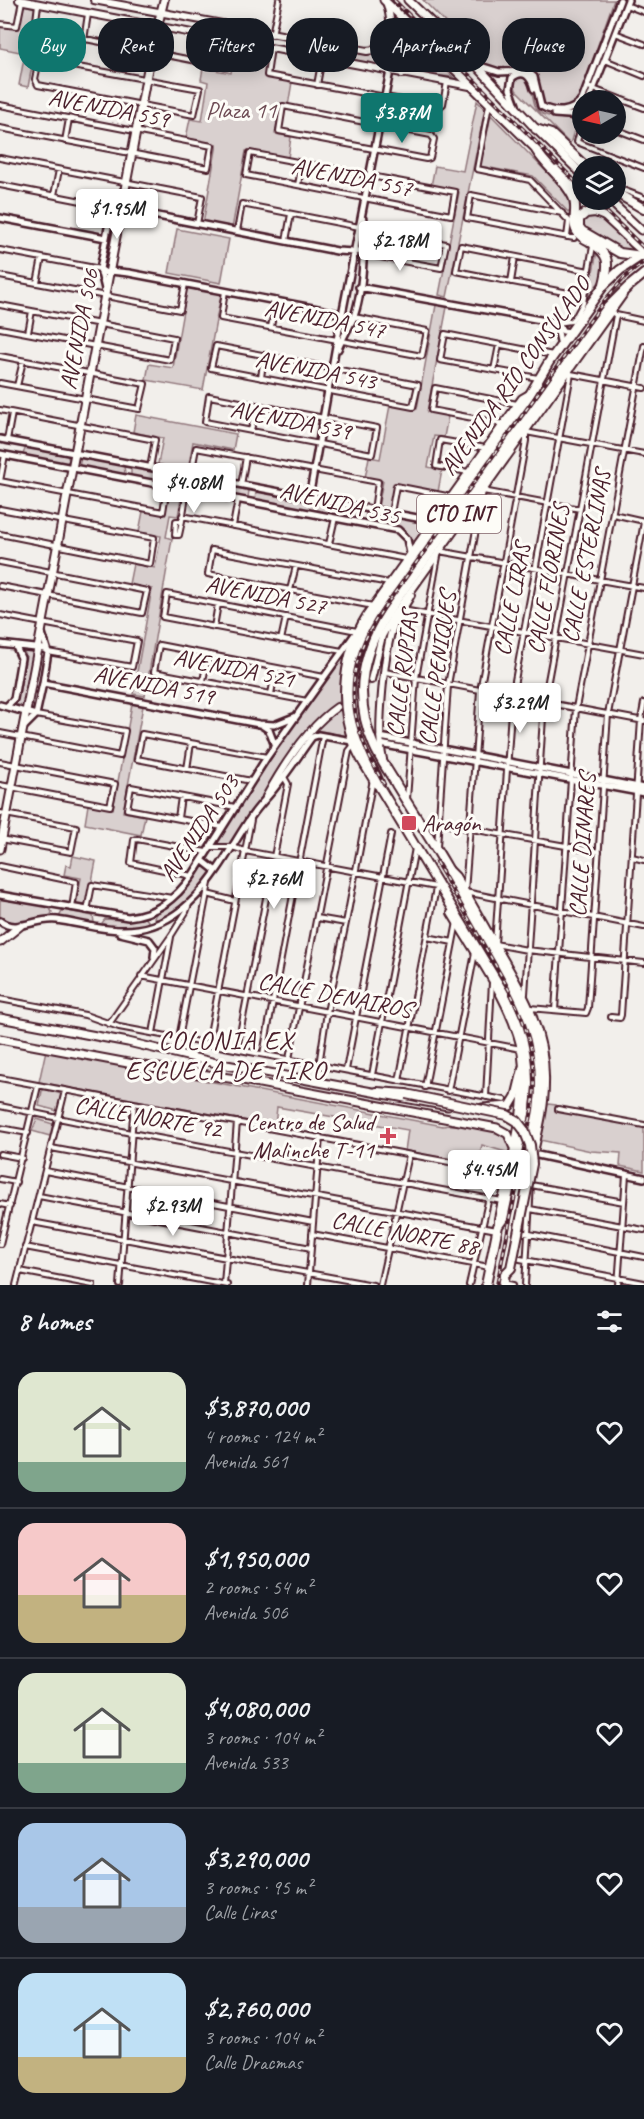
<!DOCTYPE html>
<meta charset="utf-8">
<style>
:root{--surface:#171b24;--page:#20242c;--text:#f1f3f6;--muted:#9ea1a6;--line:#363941;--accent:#0f766e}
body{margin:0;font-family:Caveat,sans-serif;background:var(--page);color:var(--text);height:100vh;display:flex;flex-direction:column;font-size:22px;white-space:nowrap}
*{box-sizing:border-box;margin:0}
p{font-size:20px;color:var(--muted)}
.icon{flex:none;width:33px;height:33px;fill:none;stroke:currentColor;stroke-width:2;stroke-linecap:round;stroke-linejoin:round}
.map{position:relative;height:1285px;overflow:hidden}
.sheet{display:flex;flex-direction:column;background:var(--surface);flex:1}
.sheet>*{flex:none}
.banner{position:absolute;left:18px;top:18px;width:609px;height:54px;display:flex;gap:12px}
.needle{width:39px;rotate:261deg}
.buttons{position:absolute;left:572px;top:90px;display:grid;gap:12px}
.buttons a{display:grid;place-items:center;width:54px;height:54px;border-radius:50%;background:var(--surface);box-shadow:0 3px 15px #0003;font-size:30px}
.price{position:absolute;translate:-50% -51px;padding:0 14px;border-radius:6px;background:#fff;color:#222;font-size:20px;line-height:39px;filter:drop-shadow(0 2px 3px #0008)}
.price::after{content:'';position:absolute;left:50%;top:36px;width:18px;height:14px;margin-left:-9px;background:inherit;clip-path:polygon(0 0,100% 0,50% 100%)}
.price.current{background:var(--accent);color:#fff}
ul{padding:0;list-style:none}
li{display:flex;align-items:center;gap:18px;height:150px;padding:0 18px}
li+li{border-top:2px solid var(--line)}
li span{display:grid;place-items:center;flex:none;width:168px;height:120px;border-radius:18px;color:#555}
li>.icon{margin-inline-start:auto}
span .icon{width:72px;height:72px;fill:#fffc;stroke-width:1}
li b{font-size:26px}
h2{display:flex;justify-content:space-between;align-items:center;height:72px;padding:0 18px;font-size:26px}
.tag{padding:0 21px;border-radius:24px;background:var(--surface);box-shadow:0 3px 15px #0003;font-size:21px;line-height:54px}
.tag.current{background:var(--accent);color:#fff}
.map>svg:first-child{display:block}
</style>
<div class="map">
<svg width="644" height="1285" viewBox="0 0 644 1285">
<rect width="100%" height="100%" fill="#f2efeb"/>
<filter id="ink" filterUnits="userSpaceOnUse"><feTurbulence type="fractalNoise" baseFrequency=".0167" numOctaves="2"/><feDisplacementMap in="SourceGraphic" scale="12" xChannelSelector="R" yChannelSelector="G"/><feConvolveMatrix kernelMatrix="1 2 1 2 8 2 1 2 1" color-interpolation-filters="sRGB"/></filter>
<g filter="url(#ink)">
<path fill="#d9d0cf" stroke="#92787d" stroke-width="1.5" d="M423,0h191l-36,101c-6,8 -28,12 -35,3 -10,-13 2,-24 -18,-37l-24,3 -12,-3z
M24,5l12,3 -4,24 17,3 -4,22 -11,-2 -6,32 -9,-2 6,-32 -25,-5v-22l19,3z
M396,19l57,58 -40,-4c4,-5 4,-7 5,-14 0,-20 -13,-19 -29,-16l6,-9z
M236,44l33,6 -4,27 27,5 -4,24 -8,-1 -5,29 16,3 -3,21 -42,-7 -14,78 -29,-5 14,-80 -31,-6 4,-19 12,2 6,-39 -7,-2 2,-12 28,5z
M407,48c7,5 8,10 4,18l-7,3 -61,-11 2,-7 22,3z
M519,76h6c11,11 4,32 18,38 10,4 24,5 34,7l-7,23 -54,-54 -2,-8z
M477,101l8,8 -38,188 -8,-2 20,-103 -28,-6 4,-20 28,5z
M491,115l78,80 3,4 1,18 -40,-41 -53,-10z
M595,215l43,36c-19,4 -37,-12 -53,-21l-2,-4 2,-10z
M177,229l52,10 -8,44 -52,-10z
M597,251l8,14 -2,11 -15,22z
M187,288l34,6 -18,96 -57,-10 3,-16 24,4z
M436,305l11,2 -20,105 21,4 -4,21 -10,-1 -6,31 14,3 -4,22 -44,-8 -5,25 -11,-2 5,-26 -18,-3 4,-21 11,2 10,-54 27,4z
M136,415l100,19 -3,16 -40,-8 -6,33 -30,-6 6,-31 -30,-6z
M26,447l37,7 4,1 2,5 -3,4 -41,-8 -2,-2z
M81,457l43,9 1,7 -4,2 -42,-8z
M133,467l111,21 5,3 -1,6 -4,1 -113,-21v-9z
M170,491l12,2 -4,23 -8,-1 -4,22 6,2 -27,157 -12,-2 19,-105 -23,-5 4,-20 22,4 6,-32 -22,-4 4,-21 22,4z
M261,491l97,19v8l-101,-17 -2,-1 1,-8z
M366,512l54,10 12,-2 -18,23c-8,-20 -30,-19 -49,-23z
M23,649l10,2 1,2 -11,53 -10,-2 5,-5 8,-43z
M347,651l-6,27 -1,23 -18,14 -10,11 -81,119h-16l68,-105z
M132,704l11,2 -20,106 22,4 -4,19 -56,-11 3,-19 25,4z
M341,707l6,29 -31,-6 10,-12z
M73,856l23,5 -9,46 -11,-2 5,-27 -17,-3 2,-10 5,1z
M205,866l7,7c-14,21 -31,35 -53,47l-5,-2 2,-5 26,-18 19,-28z
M0,899l49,8 3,5 -1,3c-5,2 -10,2 -15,3 -14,4 -23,8 -36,-1z
M63,910l30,6 1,6 -5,2 -28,-6 -2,-1z
M145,917l3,4 -1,3c-13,3 -34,8 -45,-1l3,-4 16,1z
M46,1050l397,76c20,-4 49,4 68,11l-2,16 -27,-8 -4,19 -73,-13 3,-21 -131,-23 -2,19 -236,-44z
M45,1089l16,5 -3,17 -19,-5 3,-15z
M548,1104l8,1v6l88,16v44l-24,-5 1,-13 -30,-2 -51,-11z
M37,1119l16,5 -3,12 -18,-5z"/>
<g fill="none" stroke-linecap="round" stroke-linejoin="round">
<path stroke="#d0c5c5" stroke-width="6" stroke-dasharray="6 3" stroke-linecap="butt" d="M337,707l24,-16 10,-11"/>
<g stroke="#4a1f2b" stroke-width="8">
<path id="minor" d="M38,4l-3,25 192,38 5,-26
M626,5l18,7
M0,24l17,2 5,-25
M615,33l29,11
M272,35l7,-35
M84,40l4,-26
M271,48l-4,27 172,32 4,-3 4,-22
M39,60l161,29 -6,26 -156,-30 -3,-6z
M605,60l39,16
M317,85l5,-27
M588,87l56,21
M0,105l212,41 -4,22 -208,-40
M489,105l-12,64 53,11 39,41 -2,16
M283,106l148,29 3,4 -4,19 -4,1 -147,-28z
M582,123l-5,19 67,26
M615,129l29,11
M65,141l4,-22
M250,153l205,39 -4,23 -205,-40z
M0,158l202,39 -5,27
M0,185l112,22
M298,185l4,-22
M615,187l29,11
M54,195l5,-25
M562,213l-91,-18 -4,23 107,20
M237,231l5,-27 204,40 -5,24 -77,-14
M286,241l5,-27
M0,250l100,19
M0,276l180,34 5,-26
M511,282l4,-25
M37,283l5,-25
M225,291l-4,27 201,38 5,-25 -73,-14
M584,296l-128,-25 5,-25 128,25
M0,305l174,33 -4,22 -170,-32
M611,312l5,3 28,6
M557,323l14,-2 6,-7 6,-11 10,-57
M271,327l5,-27
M28,333l4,-22
M216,346l202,39 -5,22 -202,-39z
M0,356l145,28 -6,25 -139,-26
M494,370l5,-25
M569,371l2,3 -59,323 -17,247 32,6 117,13
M571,374l73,14
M261,378l3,-23
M538,378l-98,-18 5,-26 108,21
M17,386l6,-25
M209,396l168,32 -5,26 -167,-32z
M0,410l155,30 -5,28
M504,424l-73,-14 4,-22 82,16
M251,431l5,-26
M7,440l5,-27
M644,454l-118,-22v9l-46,250 -15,201 179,35
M468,472l-32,-6 4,-26 46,8
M191,475l5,-27 182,34 -4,28
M0,481l163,31 4,-26
M0,481l5,-26
M241,485l5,-28
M0,509l154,29 -4,26 -150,-30
M391,513l5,-27 56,11
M613,514l31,7
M182,516l224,43
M182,521l-3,14h-4l1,-14h6l5,-32
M233,526l5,-27
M329,544l6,-26
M0,562l147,29 -5,22 -142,-27
M290,590l6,-24
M373,606l-165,-32 4,-24 177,33
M403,610l241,44
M0,615l137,26 -5,26 -84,-15
M214,627l4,-23
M281,640l5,-23
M342,651l-179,-34 4,-23 190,37
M385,672l259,49
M203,681l5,-26
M271,694l5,-26
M307,701l-153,-29 5,-27 165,32
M0,733l120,23 5,-25 -89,-16
M0,762l115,22 -5,22 -110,-21
M187,769l4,-26
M251,781l-114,-22 5,-25 125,23
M407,799l9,-121 23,-127 205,37
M0,813l76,14 -5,25 -70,-13
M178,818l3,-21
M438,823l161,29
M222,827l-95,-18 4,-22 104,20
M210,847h22l13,4 191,36
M437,847l11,-162 35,-194 97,18
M632,857l12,3
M0,866l76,16 -4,26
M192,876l-61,-13 3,-23 3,-1 69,13
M207,894l28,7
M87,911l5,-26 80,13
M317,918l29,5
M427,937l26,5
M141,976l380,73
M525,994l19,-292 72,-387
M0,999l85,16 34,12c129,24 257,50 386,73
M530,1008l56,5 2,-5 20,-294 36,-192
M555,1010l21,-302 68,-362
M611,1017l9,1 1,-3 20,-295 3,-17
M109,1024l62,-88 15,-24 3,-8
M153,1033l18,-96
M179,1038l30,-155
M208,1044l43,-224
M237,1049l51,-265 -4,-7
M263,1054l60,-318
M289,1059l60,-308 4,-5
M319,1065l8,-53 19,-89 27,-144
M346,1070l45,-236
M372,1075l43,-227
M0,1078l508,95
M399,1081l37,-193
M425,1087l32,-165
M448,1091l27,-138
M486,1097l6,-115
M0,1106l131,27 371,68
M558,1109l86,16
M0,1128l28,5
M51,1148l446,82
M0,1154l22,4
M45,1171l268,51
M0,1179l16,3
M531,1185l93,17
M39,1196l272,52
M0,1204l10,2
M530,1209l114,21
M32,1222l341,63
M520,1232l124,25
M312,1234l177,33
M0,1244l38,-158
M25,1247l202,38
M515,1258l129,25
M20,1271l73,14
M504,1283l9,2
M224,1284l13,-162
M16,1285l49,-194
M120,1285l14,-182
M308,1285l12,-148
M380,1285l29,-130
M469,1285l26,-114
M525,1285l6,-101
M618,1285l8,-110"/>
</g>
<g stroke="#4a1f2b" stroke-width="10">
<path id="tertiary" d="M477,65l22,7 28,-1 7,6 7,29c14,8 31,7 41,-6l38,-100
M589,100l39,-100
M516,105l-6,-16 2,-11c12,-10 19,-1 22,11
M554,114l28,2
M112,207l9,-2 6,5 210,41 17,1 5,-1 5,3
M0,218l106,20
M100,269l6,4 4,-2 19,2 194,37 13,3 11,7 7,-3
M359,287l198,36 6,8 8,1
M105,289l-5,-20 12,-62 12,-17
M552,323l6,9 3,14
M338,349c4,-10 10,-20 15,-30 10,-25 12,-73 10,-100
M0,439l417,79h10l11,-4
M0,454l398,76 9,9 3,14
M309,498l28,-158 53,-269
M0,644l44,5 4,3
M43,683l216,41 15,1 20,-8
M0,705l36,10
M7,706l7,-7 7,-41 -5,-11
M263,726l6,4 6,16
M24,727l12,-12 7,-32 5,-31 -7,-22
M380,737l264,51
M380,744l264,49
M202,860l14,11
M0,895l128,22c29,-3 47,-18 64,-41l75,-119 88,-123
M0,921c16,13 37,-4 57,-1 27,4 53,13 81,9 58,-9 84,-69 113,-112 8,-12 18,-21 26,-32 13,-15 23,-32 35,-48l6,-2 34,6
M120,933l29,7 6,8 -1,9
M533,1154l111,24"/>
</g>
<g stroke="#4a1f2b" stroke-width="10">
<path id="secondary" d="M19,0l451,86
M94,0l273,51 40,-6c10,5 12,14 6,23l-11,6
M374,49c21,-11 18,-28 12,-48
M371,680l11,-44 11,-20 230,-321
M383,759c-7,-25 1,-110 11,-135 4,-10 12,-19 17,-29
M380,788l-5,-4c-7,-13 -17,-26 -22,-41 -16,-41 -10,-90 13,-127l156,-218 7,-4
M266,797c17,-31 42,-70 71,-90
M449,869l7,7c13,22 26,45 39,68 26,45 52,86 50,140 0,25 -7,49 -12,73
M451,913c23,39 52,78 66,121 18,52 -8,131 -19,185v6"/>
</g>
<g stroke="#4a1f2b" stroke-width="11">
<path id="primary" d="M0,849l122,-644 29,-152 13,-53
M0,942l20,-16
M0,1018l128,24 88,21 232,43
M0,1039l144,27 99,14 254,48 11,6 5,12
M482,1108l28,-2 6,-10 7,-29"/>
</g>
<g stroke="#4a1f2b" stroke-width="11">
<path id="trunk" d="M384,0l155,152
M408,0l67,64 61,65 46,45
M557,170l25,24
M587,200l44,41
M609,200l32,30
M632,242l8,7"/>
</g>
<g stroke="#4a1f2b" stroke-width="12">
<path id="motorway" d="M536,129l15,5 34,32
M536,150c10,17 29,29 37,47 6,12 -3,26 5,36 3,4 7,6 11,8 20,13 21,20 15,43
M615,192l29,17
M605,216l-10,-4 -9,1 -7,6v8l3,4 38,22 22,3
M377,1092l29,2
M486,1285l12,-59 5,-7 23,-109 3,-34 -5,-39 -19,-42 -125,-207c-2,-15 -14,-27 -20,-41 -19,-44 -11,-93 13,-133l153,-213 23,-39 55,-77 16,-15 24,-16
M503,1285l36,-185c4,-59 -15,-95 -44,-144 -14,-25 -29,-51 -44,-76l-3,-11c-16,-28 -34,-55 -51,-83 -7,-13 -17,-26 -23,-40 -23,-52 -11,-98 20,-143l212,-294 22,-22 16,-13"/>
</g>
<use href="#minor" stroke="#fdfcf7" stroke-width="4"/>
<use href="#tertiary" stroke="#fdfcf7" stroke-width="5"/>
<use href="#secondary" stroke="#fdfcf7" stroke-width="6"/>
<use href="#primary" stroke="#fdfcf7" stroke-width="7"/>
<use href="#trunk" stroke="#fdfcf7" stroke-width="7"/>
<use href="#motorway" stroke="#fdfcf7" stroke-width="8"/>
<g stroke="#4a1f2b" stroke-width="4">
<path id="rail" d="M394,0l188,188
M594,200l50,48
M384,784c-37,-63 -44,-113 -1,-175l222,-309 20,-23 19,-15
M436,862c16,26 31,54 46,80 33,57 60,100 50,168l-35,175"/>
</g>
<use href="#rail" stroke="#fdfcf7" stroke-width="1.5" stroke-dasharray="4.5" stroke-linecap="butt"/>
<g stroke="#4a1f2b" stroke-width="12" stroke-linecap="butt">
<path id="motorway-bridge" d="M406,1094l101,21 10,6 7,9 6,15 2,19 -21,104 -6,6"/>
</g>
<use href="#motorway-bridge" stroke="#fdfcf7" stroke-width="8"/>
</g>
</g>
<g fill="#d1495b" stroke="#fdfcf7" stroke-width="2">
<rect x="401" y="815" width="16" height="16" rx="3"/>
<path d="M385 1127h6v6h6v6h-6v6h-6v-6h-6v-6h6z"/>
</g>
<g text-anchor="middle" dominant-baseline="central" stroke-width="6" stroke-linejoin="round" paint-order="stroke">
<rect fill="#fdfcf7" stroke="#806168" stroke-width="1.5" x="417" y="495" width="84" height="38" rx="4.5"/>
<g font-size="22" font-weight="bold" fill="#4a1f2b">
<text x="459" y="514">CTO INT</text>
</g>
<g font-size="24" fill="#4a1f2b" stroke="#fdfcf7">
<text transform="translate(109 108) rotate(11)">AVENIDA 559</text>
<text transform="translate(352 177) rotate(11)">AVENIDA 557</text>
<text transform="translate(325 319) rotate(11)">AVENIDA 547</text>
<text transform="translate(79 329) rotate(-79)">AVENIDA 506</text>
<text transform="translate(316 370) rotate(11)">AVENIDA 543</text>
<text transform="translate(515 376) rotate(-54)">AVENIDA RÍO CONSULADO</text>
<text transform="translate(291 420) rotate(11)">AVENIDA 539</text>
<text transform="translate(340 503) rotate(13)">AVENIDA 535</text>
<text transform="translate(586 556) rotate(-79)">CALLE ESTERLINAS</text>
<text transform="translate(548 579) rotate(-80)">CALLE FLORINES</text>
<text transform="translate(266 595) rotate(11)">AVENIDA 527</text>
<text transform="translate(512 599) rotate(-79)">CALLE LIRAS</text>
<text transform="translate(234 668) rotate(11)">AVENIDA 521</text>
<text transform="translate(437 668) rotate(-82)">CALLE PENIQUES</text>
<text transform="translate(402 673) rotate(-83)">CALLE RUPIAS</text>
<text transform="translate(154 685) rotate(11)">AVENIDA 519</text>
<text transform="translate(199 828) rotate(-56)">AVENIDA 503</text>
<text transform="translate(582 845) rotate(-86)">CALLE DINARES</text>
<text transform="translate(335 995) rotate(11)">CALLE DENAIROS</text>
<text transform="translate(148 1117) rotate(10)">CALLE NORTE 92</text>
<text transform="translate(405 1233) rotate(11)">CALLE NORTE 88</text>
</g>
<g font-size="24" fill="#6e4b54" stroke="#fdfcf7">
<text x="241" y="110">Plaza 11</text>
</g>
<g font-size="24" fill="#4a1f2b" stroke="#fdfcf7" text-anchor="start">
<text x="422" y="823">Aragón</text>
<text x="374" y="1122" text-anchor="end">Centro de Salud<tspan x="374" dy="28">Malinche T-11</tspan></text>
</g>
<g font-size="26" letter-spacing="1.5" fill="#4a1f2b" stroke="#fdfcf7">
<text x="226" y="1040">COLONIA EX<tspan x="226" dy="30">ESCUELA DE TIRO</tspan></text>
</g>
</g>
</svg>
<div class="buttons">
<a><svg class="needle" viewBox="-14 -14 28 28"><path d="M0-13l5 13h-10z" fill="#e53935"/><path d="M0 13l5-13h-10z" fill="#9ea1a6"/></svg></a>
<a><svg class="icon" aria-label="layers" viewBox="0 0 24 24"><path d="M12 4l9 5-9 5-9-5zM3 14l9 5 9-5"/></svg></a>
</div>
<b class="price current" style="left:402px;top:144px">$3.87M</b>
<b class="price" style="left:117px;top:240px">$1.95M</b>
<b class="price" style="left:400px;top:272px">$2.18M</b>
<b class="price" style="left:194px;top:514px">$4.08M</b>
<b class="price" style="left:520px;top:734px">$3.29M</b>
<b class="price" style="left:274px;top:910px">$2.76M</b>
<b class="price" style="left:489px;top:1201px">$4.45M</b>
<b class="price" style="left:173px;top:1237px">$2.93M</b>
<div class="banner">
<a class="tag current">Buy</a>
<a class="tag">Rent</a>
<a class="tag">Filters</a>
<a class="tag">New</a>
<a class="tag">Apartment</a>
<a class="tag">House</a>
</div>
</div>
<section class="sheet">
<h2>8 homes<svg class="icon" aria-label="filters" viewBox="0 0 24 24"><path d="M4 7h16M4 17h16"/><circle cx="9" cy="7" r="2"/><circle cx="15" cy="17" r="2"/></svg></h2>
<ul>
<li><span style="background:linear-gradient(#dfe7d0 75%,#7fa58c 0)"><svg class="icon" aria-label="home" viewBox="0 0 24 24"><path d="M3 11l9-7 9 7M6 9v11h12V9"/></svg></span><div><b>$3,870,000</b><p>4 rooms · 124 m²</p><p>Avenida 561</p></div><svg class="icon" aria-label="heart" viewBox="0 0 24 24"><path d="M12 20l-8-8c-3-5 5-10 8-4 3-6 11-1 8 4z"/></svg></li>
<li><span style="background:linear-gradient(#f6c9c9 60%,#c2b280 0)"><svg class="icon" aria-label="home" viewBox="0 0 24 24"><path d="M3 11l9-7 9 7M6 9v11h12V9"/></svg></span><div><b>$1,950,000</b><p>2 rooms · 54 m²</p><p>Avenida 506</p></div><svg class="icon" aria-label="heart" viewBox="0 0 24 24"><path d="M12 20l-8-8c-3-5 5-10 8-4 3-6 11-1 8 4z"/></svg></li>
<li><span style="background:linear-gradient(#dfe7d0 75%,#7fa58c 0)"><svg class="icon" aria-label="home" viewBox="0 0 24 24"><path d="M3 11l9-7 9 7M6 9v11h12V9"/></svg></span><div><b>$4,080,000</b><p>3 rooms · 104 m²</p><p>Avenida 533</p></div><svg class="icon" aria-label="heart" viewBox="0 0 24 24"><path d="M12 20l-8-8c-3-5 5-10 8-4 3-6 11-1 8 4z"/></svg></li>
<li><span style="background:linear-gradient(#a9c7e8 70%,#9aa5b1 0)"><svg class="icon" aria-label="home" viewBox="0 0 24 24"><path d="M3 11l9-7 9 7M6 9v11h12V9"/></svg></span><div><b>$3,290,000</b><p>3 rooms · 95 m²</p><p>Calle Liras</p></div><svg class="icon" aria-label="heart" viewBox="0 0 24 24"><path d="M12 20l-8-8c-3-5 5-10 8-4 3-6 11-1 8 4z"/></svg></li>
<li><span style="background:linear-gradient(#bfe0f5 70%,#c2b280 0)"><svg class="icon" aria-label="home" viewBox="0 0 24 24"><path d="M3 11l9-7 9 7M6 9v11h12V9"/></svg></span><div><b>$2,760,000</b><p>3 rooms · 104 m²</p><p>Calle Dracmas</p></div><svg class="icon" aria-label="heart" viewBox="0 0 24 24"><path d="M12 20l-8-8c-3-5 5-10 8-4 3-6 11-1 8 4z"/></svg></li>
</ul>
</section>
